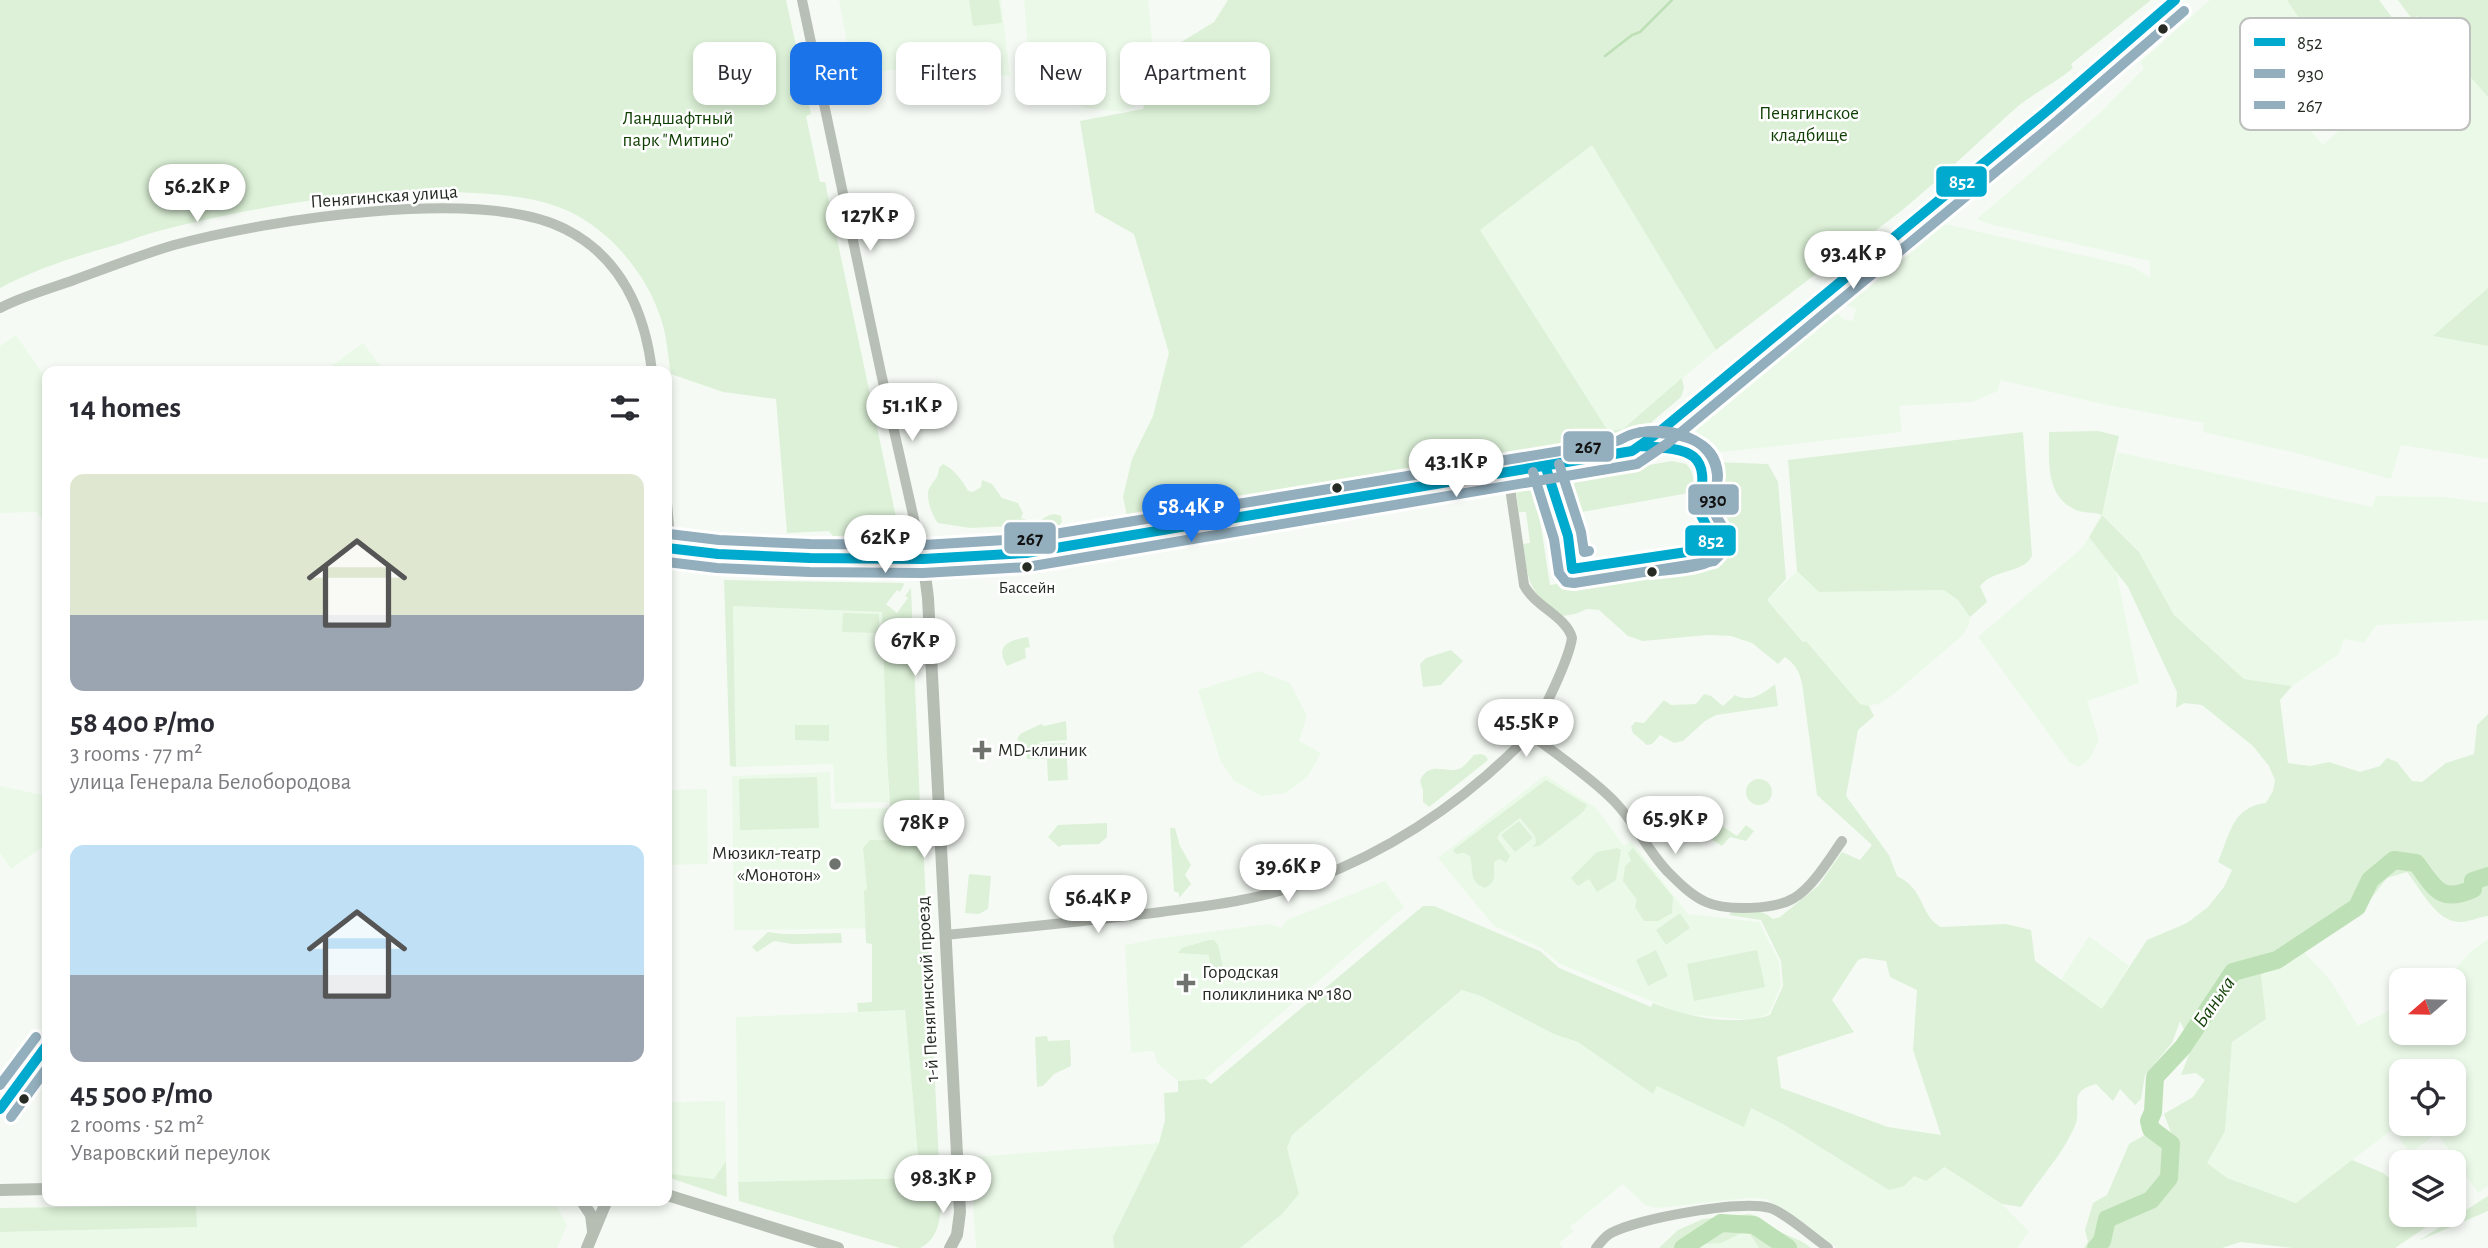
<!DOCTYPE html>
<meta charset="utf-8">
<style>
:root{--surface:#fff;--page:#f2f2f3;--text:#2b2b33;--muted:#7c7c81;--accent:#1a73e8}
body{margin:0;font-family:"Alegreya Sans",sans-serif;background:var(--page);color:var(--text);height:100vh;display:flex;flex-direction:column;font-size:26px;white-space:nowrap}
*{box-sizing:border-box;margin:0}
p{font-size:23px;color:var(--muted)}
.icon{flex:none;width:38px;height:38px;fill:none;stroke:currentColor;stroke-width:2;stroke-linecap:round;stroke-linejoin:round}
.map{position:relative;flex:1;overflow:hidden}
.panel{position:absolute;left:42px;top:366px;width:630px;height:840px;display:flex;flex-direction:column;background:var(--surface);border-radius:14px;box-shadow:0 4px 10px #0003}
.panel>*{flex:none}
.banner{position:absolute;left:693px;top:42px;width:665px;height:63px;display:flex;gap:14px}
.needle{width:46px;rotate:250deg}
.buttons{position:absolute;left:2389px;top:968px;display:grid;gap:14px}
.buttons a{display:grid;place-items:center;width:77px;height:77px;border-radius:14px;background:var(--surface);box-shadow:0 4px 10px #0003;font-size:35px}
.price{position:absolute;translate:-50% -60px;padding:0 16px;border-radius:24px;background:#fff;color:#222;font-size:23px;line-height:46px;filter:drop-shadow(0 2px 4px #0008)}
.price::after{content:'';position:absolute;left:50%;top:42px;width:21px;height:16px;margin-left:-10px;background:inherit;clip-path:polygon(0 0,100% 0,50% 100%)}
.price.on{background:var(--accent);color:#fff}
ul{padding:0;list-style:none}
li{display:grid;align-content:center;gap:14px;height:371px;padding:0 28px}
li span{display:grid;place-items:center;height:217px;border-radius:14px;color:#555}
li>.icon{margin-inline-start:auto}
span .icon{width:126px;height:126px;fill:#fffc;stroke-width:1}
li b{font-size:30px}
h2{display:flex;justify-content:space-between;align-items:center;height:84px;padding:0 28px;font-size:30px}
.tag{padding:0 24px;border-radius:14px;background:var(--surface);box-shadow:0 4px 10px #0003;font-size:24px;line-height:63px}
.tag.on{background:var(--accent);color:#fff}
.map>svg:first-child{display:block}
</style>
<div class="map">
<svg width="2488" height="1248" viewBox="0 0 2488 1248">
<rect width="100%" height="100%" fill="#f5fbf4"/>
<path fill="#ebfae8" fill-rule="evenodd" d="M839,0h162l9,76 -43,-3v-4l-23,-1 -1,3 -44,-2 -33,5 -4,-8 -11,-2z
M1024,0h124l5,49 -11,53 -19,10 -37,-4 -55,-20z
M2210,0h77l63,95 -41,34 14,16 95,-86 -1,-3 11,-10 -11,-15 8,-6 63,72v191l-54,48 54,10v113l-87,-14 -10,34 -95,-26 -93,-21 1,-9 -102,-19 -102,-24 -2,11 -26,11 -73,4 3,26 -187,21 -25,-28 142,-117 11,11 10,2 3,-12 -10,-4 5,-9 94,-72 185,42 20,11v-16l-161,-37 -12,-5 124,-107 43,-44 -4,-6z
M1592,145l124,205 -93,79 -15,2 -128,-201z
M16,335l31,45v146l-10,-14 -37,1v-167z
M363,343l21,28h-59z
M2117,452l255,55 4,-11 69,1 43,6v117l-112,5 -12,18 -20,-4 -5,15 -47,32 -48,-7 -70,-64 -35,-63 -37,-37z
M2089,537l27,34 23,112 -52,18 12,39 -9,18 -11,9 -9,-4 -92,-126 104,-89z
M1797,571l22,21 125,-2 7,3 15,15 4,9 -1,7 -6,11 -69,59 -15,10 -14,2 -5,-2 -54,-63 -2,1 -37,-42z
M733,606l149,6 7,190 -54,1 -2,-39 -97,3z
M1259,671l31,12 17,33 -8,25 22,12 -13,23 -22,17 -24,3 -28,-15 -13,-19 -23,-72z
M830,772l1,37 60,-1 8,120 -165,2 -2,-154z
M1545,775l51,33 28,38 7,-5 57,73 71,8 20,39 2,24 -12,29 -18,6 -68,-6 -123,-50 -19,-16 -47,-22 -56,-68z
M0,786l47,10v48l-36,25 -11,-16z
M707,789l1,75 -41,1v-75z
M1385,881l19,26 -199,172 -27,2 -21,-18 -3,-12 -23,2 -6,-108 36,-7 109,-14 11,4 6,-8z
M2089,936l40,30 -27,44 -41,-30z
M2488,939v247l-10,7 -41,-60 -27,21 -17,-25 -97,74 -69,-25 -20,-15 18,-32 7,-89 34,-23 -5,-43 41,-26 29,31 27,45 43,-21v27h53v-52h-8l24,-28zM2401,1071h53v53h-53z
M1480,975l303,149 106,66 25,-14 12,5 17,-14 59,37 27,27 -11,17h-181l-71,-49 -18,-1 -91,10 -12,-3 -22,-21 -53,43 4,4 -15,12 4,5h-323l41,-33 18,-21 -12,-46 5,-13z
M905,1010l15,169 -182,3 -2,-165z
M725,1101l1,60 -12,18 -47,-5v-72z
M1159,1143l-46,94 1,11h-138l-6,-88 2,-3z
M555,1203l12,22 -10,23h-557v-16l196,-5v-22z
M1754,1225l34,23h-105z"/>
<path fill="#dcf1d7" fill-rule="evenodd" d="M0,0h786l25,114 -5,2 14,66h5l71,335 -3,14 -7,4 -53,1 -4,-5 -42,2 -11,-134 -53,-7 -52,-18c-3,-17 -4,-36 -9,-52 -13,-43 -45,-84 -84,-106 -30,-17 -69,-21 -103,-23 -109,-6 -215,12 -320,39 -16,4 -30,11 -46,15 -36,10 -75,23 -109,41z
M969,0h30l3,23 -29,3z
M1228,0h923l-80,64 2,4c-19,16 -38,24 -57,40 -54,48 -105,101 -166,140l-134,102 -124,-205 -112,85 128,201 15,-2 59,-51 2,10 -3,9 -42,36 -170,25 -342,58 -4,-19 9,-38 21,-43 16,-63 -35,-119 -39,-22 -15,-91 63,-12 14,-47 16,-15 41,-25z
M2287,0h92l26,35v8l-55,52z
M2398,0h90v97l-71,-81 -5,3z
M2488,288v58l-55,-10z
M2098,431l21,5 -17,79 37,37 35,63 70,64 48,7 -12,14 8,63 22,3 19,-4 31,10 20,-6 7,-8 10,4 15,19 10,1 24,-19 28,-9 3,-29 11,-11v202c-9,1 -19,6 -28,6 -24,0 -40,-34 -53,-50l-20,6 -21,27 -28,23 -77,47 5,44 -34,23 -7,89 -18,32 20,15 69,25 56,-43 31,13 18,14v27l43,1 -49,33h-102l-53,-6 -18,6h-138l4,-6 -3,-12 8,-27 14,-8 22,-51 19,-11 27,10 -11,-29 29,-17 12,-17 -9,-7 -15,2 11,-28 -12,-26 -8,22 -27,32 -4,24 -6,6 -15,-16 -7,12 -17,-17c-31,8 -12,24 -22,44 -13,29 -36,52 -53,79l-19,-3 -58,-37 -18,14 -12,-5 -10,10 -15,4 -106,-66 -32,-16 -7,19 -87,-41 -4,8 -75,-52 -24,-8 -73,-38 -19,-6 -170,145 -5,13 12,46 -18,21 -41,33h-126l-1,-11 46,-94 6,-23 -1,-27 14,-1v-11l27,-2 6,5 212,-178h11l106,45 19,17 92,39 2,-4c36,14 80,24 117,12l13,-29 -2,-25 -20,-41 -32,-5 3,-3c15,-1 29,-4 41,7l7,-2 38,-31 24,-34 18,8 12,-15 -55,-50 -15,-112c-3,-12 -7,-19 -17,-26l-7,7 -26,-21 -21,-7 -24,-1 -64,6 -15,-5 -29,-26 -12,-1 -12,5 -13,2c-34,-26 -33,-30 -39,-72l7,-1 -4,-31h-7l-3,-20 8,-7h6l6,9 14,91 179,-28 -14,-95 53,2 10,18 8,97 -19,21 36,42 3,-1 54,63 9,2 5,10 -16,14 -12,66 43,59 8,21c29,14 22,39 44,51l65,-3 25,6 4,31 67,48 45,-69 40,-17 21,-16 16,-20 8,-17 -14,-8c12,-28 14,-55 48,-59l7,-12 2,-11 -6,-14 -16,-20 -51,-41 -18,-2 -8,5 1,-16 -49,-105 -39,-50 13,-22c-9,-4 -20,-1 -28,-6 -29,-14 -25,-50 -25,-77zM1864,958l22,3 4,16 27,13 -4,60 28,85 -53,-8 -107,-39 -4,-31 77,-25 -22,-32 26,-40z
M2023,432l9,124c-9,18 -37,12 -52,30l7,16 -17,15 -12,-17 -14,-10 -125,2 -22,-21 -9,-111z
M1672,461l14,3c8,8 10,19 3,29l-107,19 -10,-3 -8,-9v-11l12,-11z
M943,464c11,5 20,17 25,27l5,1 8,-5 1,-7 10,4 10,14 16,5 5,10 -2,5 17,5c7,-6 13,-12 23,-7l1,6 -3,4 -37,5 -10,-5 -42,2 -32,-5c-5,-6 -13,-25 -9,-34 4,-9 9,-9 10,-21z
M724,580l179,3 1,2 -4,7 -3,-2 -11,14 11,9 11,-15 -3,-2 6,-8 10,241h-14l-1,-4 -7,-4 -8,1 -4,-65 -5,-145 -149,-6 3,161 -6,-1z
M843,613l36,1v19l-37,-1z
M1028,637l2,10 -5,1 1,10 -19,8c-13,-21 3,-26 21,-29z
M1451,650l12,11 -22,24 -18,2 -3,-23 6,-6z
M1775,684l3,22 -62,9 -11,6 -22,20 -9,2 -14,-8 -8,9 -5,1 -14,-12 -2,-6 4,-5 9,1 20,-23 7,5 25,-1 8,-10 7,2 12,10 12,-11c15,8 28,-1 40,-11z
M1066,721l1,19 -28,2 1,2 26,-1 2,37 -20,1 -1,-22h-20v-15l-7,-1 -3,-4 3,-5 21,-10 3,2z
M795,725h34v16l-34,-1z
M1481,754l5,2 2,4 -59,47 -6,-5v-12l-3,-9c9,-22 28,-6 41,-13 5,-3 9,-9 13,-13z
M817,777l2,51 -79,2 -1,-51z
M1746 792a13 13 0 1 1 26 0a13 13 0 1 1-26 0Z
M1546,780l41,25 -4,7 -44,34 -7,1 4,-4 -1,-7 -15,-18 -20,15 -3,5 13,18 -4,7 -6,-4 -6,3c-1,13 4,19 -9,26 -17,-6 -11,-18 -15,-32l-6,-3 -8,1 -3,-4z
M1519,821l14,17 -18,14 -14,-17z
M1716,822l21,14 9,-11 8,6 -8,10 -16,-4 -8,9 -11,-7 -3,-10z
M1107,823v14l-8,7 -37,1 -3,2 -11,-10 10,-12z
M1170,828h5l5,18 11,19 -6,10 6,9 -12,14v-5l-5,-2z
M870,840l53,1 18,362c-1,18 -3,36 -21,45h-20l-161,-47 -1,-19 182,-4 -15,-168 -47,2 -1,-9 15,-1v-58l-6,-1 -2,-52 3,-2 -4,-41z
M1617,848l4,2 -5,30 -19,12 -8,-13 -11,7 -7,-8 26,-26z
M1633,848l40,49 -1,16 -14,8h-14l-9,-14 2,-7 -14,-19 2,-15 6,-5 -3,-8z
M969,874l22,2 -3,33 -9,5 -14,-1z
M1680,913l10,15 -24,17 -10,-15z
M768,932c23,4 49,1 73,1l1,10 -50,1 -18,-3 -17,11 -5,-5z
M1209,940h5l4,5 6,27 -13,1 -2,-18 -31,-2 4,-5z
M1656,950l12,26 -20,10 -12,-26z
M1757,950l8,37 -71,14 -7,-37z
M1047,1036l1,5 22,-1 1,26 -17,8 -11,12 -6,1 -2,-50z
M726,1161l1,36 -57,-19v-4l44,5z
M2488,1196v15l-70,30z
M196,1205l1,22 -197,5v-24z
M1750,1214c13,3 19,12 30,18 11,5 22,8 31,16h-52l-9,-14 -6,-2 -23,11 -19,1 -7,4h-36l19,-18 25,-11z"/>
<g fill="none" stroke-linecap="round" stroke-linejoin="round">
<path stroke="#bee0b6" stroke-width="2.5" d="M1605,56l27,-21 8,-3 32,-32"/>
<path stroke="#bee0b6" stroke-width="18" d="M1683,1248l38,-25 33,2 34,23
M2096,1248l6,-7 5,-22 44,-19 18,-22 2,-34 -20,-15 -2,-8 4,-9 2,-35 28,-30 50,-75 44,-12 80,-53 13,-27 24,-20 22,3c19,24 23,41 57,26v-8l15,-5"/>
<path stroke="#b8bfb6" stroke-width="10" d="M802,0l79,373 42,186
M0,308c23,-12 49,-19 74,-28 33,-12 66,-25 100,-35 92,-25 306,-59 391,-16 56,28 80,83 87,142
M667,503l4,46
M1529,733c28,22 59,42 84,67 22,22 34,50 55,72 11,11 24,24 38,30 20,9 69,8 88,-4 18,-10 36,-40 48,-57
M945,935c72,-7 144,-14 216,-23 42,-6 84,-10 125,-23 74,-24 142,-63 201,-114 14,-13 30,-26 42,-41 13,-18 40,-75 43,-96 -5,-21 -38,-32 -48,-53l-16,-111
M1596,1248c5,-6 9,-12 15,-15 29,-15 129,-33 159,-25 14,4 44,30 58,40"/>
<path stroke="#b6beb4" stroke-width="12" d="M667,548l51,6 92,4 113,1 103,-6 596,-99 10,-3 27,-19 258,-215 131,-107 127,-110
M923,559l5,39 32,614 -3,23 -7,13
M0,1109l47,-64
M0,1190l47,-1
M667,1195l171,53
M581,1200l10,15 2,16
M587,1248l20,-48"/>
<g stroke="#fff" stroke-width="16">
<path id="bus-1" d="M1546,468l22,68 4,33 135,-20 5,-12 -14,-28c14,-58 -6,-60 -58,-63
M667,548l51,6 92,4 113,1 103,-6 606,-102 27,-19 389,-322 127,-110
M0,1109l47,-64"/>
</g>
<g stroke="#fff" stroke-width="16">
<path id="bus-2" d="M1533,472l21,67 5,34 7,9 8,1 140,-22 5,-5 7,-19c-2,-10 -12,-20 -13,-30 -1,-8 5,-22 5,-32 -2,-40 -47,-42 -77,-43
M667,562l50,6 93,4 113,1 104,-6 610,-103 31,-21 389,-322 127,-110
M11,1117l36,-49"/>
</g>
<g stroke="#fff" stroke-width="16">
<path id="bus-3" d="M1559,464l22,68 3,20 5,-1
M669,534l50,6 91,4 113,1 101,-6 567,-93c9,-1 18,-3 26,-5 7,-3 13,-7 20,-8 33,-7 76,4 80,42 1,11 -5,24 -4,32 1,11 13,19 13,30 1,34 -52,31 -75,35
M0,1085l36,-48"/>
</g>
<use href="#bus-1" stroke="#00a9ce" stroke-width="10"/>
<use href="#bus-2" stroke="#93aebd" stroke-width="10"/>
<use href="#bus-3" stroke="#93aebd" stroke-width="10"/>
</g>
<g fill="#262c24" stroke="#fff" stroke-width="2.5">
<circle cx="2163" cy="29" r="6"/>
<circle cx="1337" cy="488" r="6"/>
<circle cx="1027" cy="567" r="6"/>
<circle cx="1652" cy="572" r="6"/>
<circle cx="24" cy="1099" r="6"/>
</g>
<g fill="#6e746d" stroke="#fff" stroke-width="2.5">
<path d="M978.5 739.5h7v7h7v7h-7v7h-7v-7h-7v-7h7z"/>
<circle cx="835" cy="864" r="7"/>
<path d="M1182.5 972.5h7v7h7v7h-7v7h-7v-7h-7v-7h7z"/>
</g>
<g text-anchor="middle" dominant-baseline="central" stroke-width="5" stroke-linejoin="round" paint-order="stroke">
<g font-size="17" fill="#262c24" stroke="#fff">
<text x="1027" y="587">Бассейн</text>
</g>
<g font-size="19" fill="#0e3d02" stroke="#fff">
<text x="1809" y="113">Пенягинское<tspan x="1809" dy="22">кладбище</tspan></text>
<text x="678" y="118">Ландшафтный<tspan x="678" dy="22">парк "Митино"</tspan></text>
</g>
<g font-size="19" fill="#262c24" stroke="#fff">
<text transform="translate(384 197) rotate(-4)">Пенягинская улица</text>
<text transform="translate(928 989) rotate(-93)">1-й Пенягинский проезд</text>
</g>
<g font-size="19" fill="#262c24" stroke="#fff" text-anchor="start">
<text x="998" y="750">MD-клиник</text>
<text x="821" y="853" text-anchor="end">Мюзикл-театр<tspan x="821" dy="22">«Монотон»</tspan></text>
<text x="1202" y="972">Городская<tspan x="1202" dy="22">поликлиника № 180</tspan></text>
</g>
<g font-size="21" font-style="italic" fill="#144208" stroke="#fff">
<text transform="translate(2214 1002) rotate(-55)">Банька</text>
</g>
</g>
<rect x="2240" y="18" width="230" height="112" rx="10" fill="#fff" stroke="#bec0bd" stroke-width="2"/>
<rect x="2254" y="38" width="31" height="8" fill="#00a9ce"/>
<rect x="2254" y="69" width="31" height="9" fill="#93aebd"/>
<rect x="2254" y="101" width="31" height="8" fill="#93aebd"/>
<g font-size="19" fill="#262c24">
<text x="2297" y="49">852</text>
<text x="2297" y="80">930</text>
<text x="2297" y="112">267</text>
</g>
<g stroke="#fff" stroke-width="2.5">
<rect x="1935" y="165" width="53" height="33" rx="7" fill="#00a9ce"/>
<rect x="1562" y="430" width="53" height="33" rx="7" fill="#93aebd"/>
<rect x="1687" y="483" width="53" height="33" rx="7" fill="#93aebd"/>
<rect x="1003" y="521" width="54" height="34" rx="7" fill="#93aebd"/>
<rect x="1684" y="524" width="53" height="33" rx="7" fill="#00a9ce"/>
</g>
<g font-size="19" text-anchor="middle" font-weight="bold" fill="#fff">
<text x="1962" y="188">852</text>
<text x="1711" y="547">852</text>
</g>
<g font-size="19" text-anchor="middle" font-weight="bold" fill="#111">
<text x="1588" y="453">267</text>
<text x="1713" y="506">930</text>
<text x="1030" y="545">267</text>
</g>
</svg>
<div class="buttons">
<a><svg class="needle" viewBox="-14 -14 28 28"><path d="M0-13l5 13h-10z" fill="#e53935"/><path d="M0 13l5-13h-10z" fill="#7c7c81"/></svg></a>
<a><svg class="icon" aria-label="locate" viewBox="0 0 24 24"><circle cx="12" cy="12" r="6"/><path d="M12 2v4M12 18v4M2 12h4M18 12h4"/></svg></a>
<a><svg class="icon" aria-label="layers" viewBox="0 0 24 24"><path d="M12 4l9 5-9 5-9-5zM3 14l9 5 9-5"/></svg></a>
</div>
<b class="price" style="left:197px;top:224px">56.2K ₽</b>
<b class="price" style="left:870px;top:253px">127K ₽</b>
<b class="price" style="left:1853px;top:291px">93.4K ₽</b>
<b class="price" style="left:912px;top:443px">51.1K ₽</b>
<b class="price" style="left:1456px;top:499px">43.1K ₽</b>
<b class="price on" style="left:1191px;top:544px">58.4K ₽</b>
<b class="price" style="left:885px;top:575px">62K ₽</b>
<b class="price" style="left:915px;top:678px">67K ₽</b>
<b class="price" style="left:1526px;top:759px">45.5K ₽</b>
<b class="price" style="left:1675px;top:856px">65.9K ₽</b>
<b class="price" style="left:924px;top:860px">78K ₽</b>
<b class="price" style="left:1288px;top:904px">39.6K ₽</b>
<b class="price" style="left:1098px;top:935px">56.4K ₽</b>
<b class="price" style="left:943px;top:1215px">98.3K ₽</b>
<div class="banner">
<a class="tag">Buy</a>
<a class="tag on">Rent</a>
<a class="tag">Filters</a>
<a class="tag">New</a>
<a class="tag">Apartment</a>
</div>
<section class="panel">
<h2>14 homes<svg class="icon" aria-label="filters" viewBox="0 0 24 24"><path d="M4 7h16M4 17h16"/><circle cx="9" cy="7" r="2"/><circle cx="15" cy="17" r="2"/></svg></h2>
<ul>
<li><span style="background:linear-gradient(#dfe7d0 65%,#9aa5b1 0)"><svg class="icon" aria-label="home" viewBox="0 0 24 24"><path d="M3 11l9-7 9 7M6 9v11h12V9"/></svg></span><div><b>58 400 ₽/mo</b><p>3 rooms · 77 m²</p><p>улица Генерала Белобородова</p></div></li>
<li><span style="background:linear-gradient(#bfe0f5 60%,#9aa5b1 0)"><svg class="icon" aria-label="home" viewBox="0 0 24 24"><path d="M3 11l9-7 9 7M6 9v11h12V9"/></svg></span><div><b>45 500 ₽/mo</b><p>2 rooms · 52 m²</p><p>Уваровский переулок</p></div></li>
</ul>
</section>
</div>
